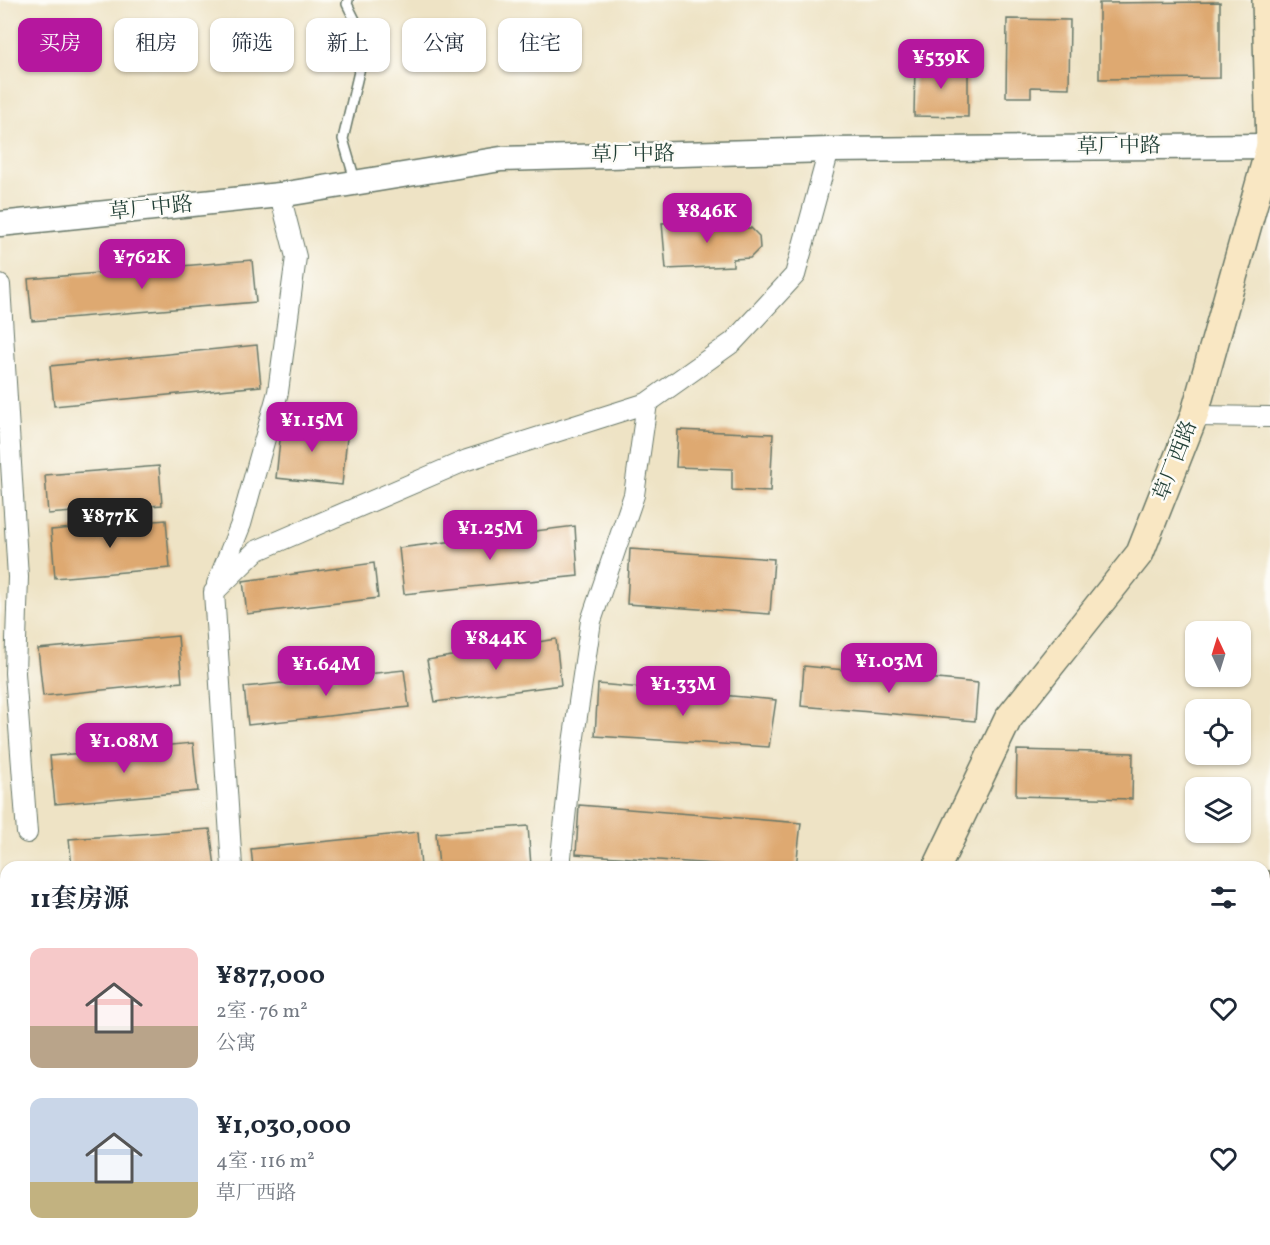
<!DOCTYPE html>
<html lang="zh">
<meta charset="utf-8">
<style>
:root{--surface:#fff;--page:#f2f2f3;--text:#1f2937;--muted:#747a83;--accent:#b5179e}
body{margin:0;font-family:Vollkorn,"Noto Serif SC",serif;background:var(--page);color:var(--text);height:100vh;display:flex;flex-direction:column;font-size:22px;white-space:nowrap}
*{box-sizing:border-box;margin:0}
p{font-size:20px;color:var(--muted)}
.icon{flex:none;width:33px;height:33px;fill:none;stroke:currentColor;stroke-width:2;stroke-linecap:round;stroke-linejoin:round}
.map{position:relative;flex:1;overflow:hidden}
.side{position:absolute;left:0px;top:861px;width:1270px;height:384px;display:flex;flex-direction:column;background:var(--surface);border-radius:18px 18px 0 0;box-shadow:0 2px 4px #0004}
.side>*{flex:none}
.banner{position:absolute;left:18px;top:18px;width:600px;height:54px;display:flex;gap:12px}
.needle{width:39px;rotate:356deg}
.fabs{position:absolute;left:1185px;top:621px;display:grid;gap:12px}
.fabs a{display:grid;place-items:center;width:66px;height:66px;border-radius:12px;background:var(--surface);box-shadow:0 2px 4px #0004;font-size:30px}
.price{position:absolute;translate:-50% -51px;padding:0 14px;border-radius:12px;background:var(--accent);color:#fff;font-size:20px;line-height:39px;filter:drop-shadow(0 2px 3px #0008)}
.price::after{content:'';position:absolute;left:50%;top:36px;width:18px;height:14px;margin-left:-9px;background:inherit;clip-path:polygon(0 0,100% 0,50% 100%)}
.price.selected{background:#222;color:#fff}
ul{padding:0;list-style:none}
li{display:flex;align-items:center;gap:18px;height:150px;padding:0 30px}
li span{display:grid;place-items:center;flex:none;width:168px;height:120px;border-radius:12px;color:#555}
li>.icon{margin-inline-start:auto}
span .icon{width:72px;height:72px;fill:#fffc;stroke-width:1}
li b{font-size:26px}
h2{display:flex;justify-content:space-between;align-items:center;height:72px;padding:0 30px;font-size:26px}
.chip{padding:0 21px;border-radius:12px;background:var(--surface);box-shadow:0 2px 4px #0004;font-size:21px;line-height:54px}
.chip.selected{background:var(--accent);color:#fff}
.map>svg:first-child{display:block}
</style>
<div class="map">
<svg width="1270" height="1245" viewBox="0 0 1270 1245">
<rect width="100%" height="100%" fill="#fdfcf7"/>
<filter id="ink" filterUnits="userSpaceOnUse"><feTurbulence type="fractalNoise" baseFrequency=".0167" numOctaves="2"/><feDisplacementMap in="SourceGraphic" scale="12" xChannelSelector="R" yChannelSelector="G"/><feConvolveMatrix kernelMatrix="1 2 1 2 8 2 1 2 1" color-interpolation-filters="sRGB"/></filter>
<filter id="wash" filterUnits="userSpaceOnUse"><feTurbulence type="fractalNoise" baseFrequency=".008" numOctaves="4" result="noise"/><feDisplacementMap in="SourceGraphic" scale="24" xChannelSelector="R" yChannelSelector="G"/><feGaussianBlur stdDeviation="1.35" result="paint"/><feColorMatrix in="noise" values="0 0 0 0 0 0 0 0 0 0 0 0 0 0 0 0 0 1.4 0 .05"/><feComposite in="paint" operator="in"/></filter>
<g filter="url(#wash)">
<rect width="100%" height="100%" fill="#eee3c5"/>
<g id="blocks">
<path fill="#dea971" d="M1220,2v76l-121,1v-76z
M1007,19l63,1 -1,68 -38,-1v10h-25z
M915,64h53v53l-54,-1z
M728,218l1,10h22l8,8 1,12 -10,10 -17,1v7l-67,3 -4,-46z
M252,260l4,42 -224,19 -4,-42z
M257,345l4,41 -207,20 -4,-40z
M282,421l66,7 -6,57 -66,-7z
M678,430l95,4 -3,58 -38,-2v-21l-56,-2z
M159,466l3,39 -114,9 -3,-39z
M166,520l4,48 -115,10 -4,-48z
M575,526l3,50 -174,18 -5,-46z
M630,549l144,10 -4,55 -143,-10z
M374,563l4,35 -131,16 -4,-33z
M178,636l4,46 -139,14 -5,-47z
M556,639l5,46 -126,17 -8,-42z
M804,666l174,17 -3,38 -174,-15z
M404,670l5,37 -161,18 -4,-38z
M598,684l178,16 -7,47 -174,-11z
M193,743l5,48 -143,13 -5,-48z
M1017,750l116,3 -1,46 -116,-3z
M579,805l222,18 -5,44h-41l-179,-13z
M528,826l3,40 -92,1 -3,-34z
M210,829l5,38h-143l-3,-28z
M418,832l3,35h-168l-2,-18z
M1264,871h6v39h-6z
M0,984l6,18v58l-6,1z
M1264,1035h6l-3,45h-3z
M62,1239h178l2,6h-179z
M397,1239h42v6h-20z
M1162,1239h86v2h-86z"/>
</g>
</g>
<g filter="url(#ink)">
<use href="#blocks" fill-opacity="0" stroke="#677767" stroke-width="1.5"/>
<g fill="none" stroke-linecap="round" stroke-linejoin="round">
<g stroke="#677767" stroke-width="12">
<path id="service" d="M348,0l-1,4 19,38 -23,97 12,41"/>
</g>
<g stroke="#677767" stroke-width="22">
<path id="minor" d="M0,285l18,292 -3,96 12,160
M1194,416l76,1
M217,584l24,-60 37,-132 18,-135 -16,-62
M232,867l-18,-275 42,-41 211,-91 180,-57 86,-61 62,-67 34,-125
M560,867l12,-117 19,-129 43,-126 13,-92
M1264,1151l6,1"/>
</g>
<g stroke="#677767" stroke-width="27">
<path id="tertiary" d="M0,224l280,-29 221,-36 328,-9 441,-4"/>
</g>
<g stroke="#677767" stroke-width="30">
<path id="secondary" d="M937,867l71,-148 132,-166 54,-137 76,-270 -4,-146
M632,1245l10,-6"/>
</g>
<use href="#service" stroke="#fff" stroke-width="9"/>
<use href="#minor" stroke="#fff" stroke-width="20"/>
<use href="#tertiary" stroke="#fff" stroke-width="24"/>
<use href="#secondary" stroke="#f9e7c3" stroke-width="27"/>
</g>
</g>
<g text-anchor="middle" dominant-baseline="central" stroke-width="5" stroke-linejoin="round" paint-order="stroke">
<g font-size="21" fill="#1f3d34" stroke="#fdfcf7">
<text transform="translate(1119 147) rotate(-1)">草厂中路</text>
<text transform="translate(633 155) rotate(-1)">草厂中路</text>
<text transform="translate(151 209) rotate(-6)">草厂中路</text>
<text transform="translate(1176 461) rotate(-69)">草厂西路</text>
</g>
</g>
</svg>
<div class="fabs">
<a><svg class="needle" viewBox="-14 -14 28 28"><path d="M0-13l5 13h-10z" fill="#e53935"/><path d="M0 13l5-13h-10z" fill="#747a83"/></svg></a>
<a><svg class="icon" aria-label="locate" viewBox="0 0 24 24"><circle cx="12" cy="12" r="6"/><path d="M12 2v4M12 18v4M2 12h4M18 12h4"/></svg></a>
<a><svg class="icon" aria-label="layers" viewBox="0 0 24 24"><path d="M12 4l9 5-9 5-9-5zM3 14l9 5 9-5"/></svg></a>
</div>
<b class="price" style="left:941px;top:90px">¥539K</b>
<b class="price" style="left:707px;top:244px">¥846K</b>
<b class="price" style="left:142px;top:290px">¥762K</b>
<b class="price" style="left:312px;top:453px">¥1.15M</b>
<b class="price selected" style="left:110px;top:549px">¥877K</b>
<b class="price" style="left:490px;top:561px">¥1.25M</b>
<b class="price" style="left:496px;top:671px">¥844K</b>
<b class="price" style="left:889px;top:694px">¥1.03M</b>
<b class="price" style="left:326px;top:697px">¥1.64M</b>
<b class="price" style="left:683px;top:717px">¥1.33M</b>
<b class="price" style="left:124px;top:774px">¥1.08M</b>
<div class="banner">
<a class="chip selected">买房</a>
<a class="chip">租房</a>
<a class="chip">筛选</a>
<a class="chip">新上</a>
<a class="chip">公寓</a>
<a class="chip">住宅</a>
</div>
<section class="side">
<h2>11套房源<svg class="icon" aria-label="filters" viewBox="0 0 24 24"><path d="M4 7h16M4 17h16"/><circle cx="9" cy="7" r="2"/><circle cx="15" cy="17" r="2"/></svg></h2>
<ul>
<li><span style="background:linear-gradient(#f6c9c9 65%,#b9a48a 0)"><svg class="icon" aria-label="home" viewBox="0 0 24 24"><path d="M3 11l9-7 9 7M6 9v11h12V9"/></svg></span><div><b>¥877,000</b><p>2室 · 76 m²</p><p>公寓</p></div><svg class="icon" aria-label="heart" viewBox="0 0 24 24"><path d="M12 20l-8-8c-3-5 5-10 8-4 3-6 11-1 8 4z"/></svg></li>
<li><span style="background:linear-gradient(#c9d6e8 70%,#c2b280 0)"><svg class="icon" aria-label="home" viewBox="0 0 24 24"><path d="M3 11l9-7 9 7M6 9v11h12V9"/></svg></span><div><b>¥1,030,000</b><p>4室 · 116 m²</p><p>草厂西路</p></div><svg class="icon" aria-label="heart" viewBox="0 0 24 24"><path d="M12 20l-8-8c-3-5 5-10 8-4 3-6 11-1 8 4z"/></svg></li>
</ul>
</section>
</div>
